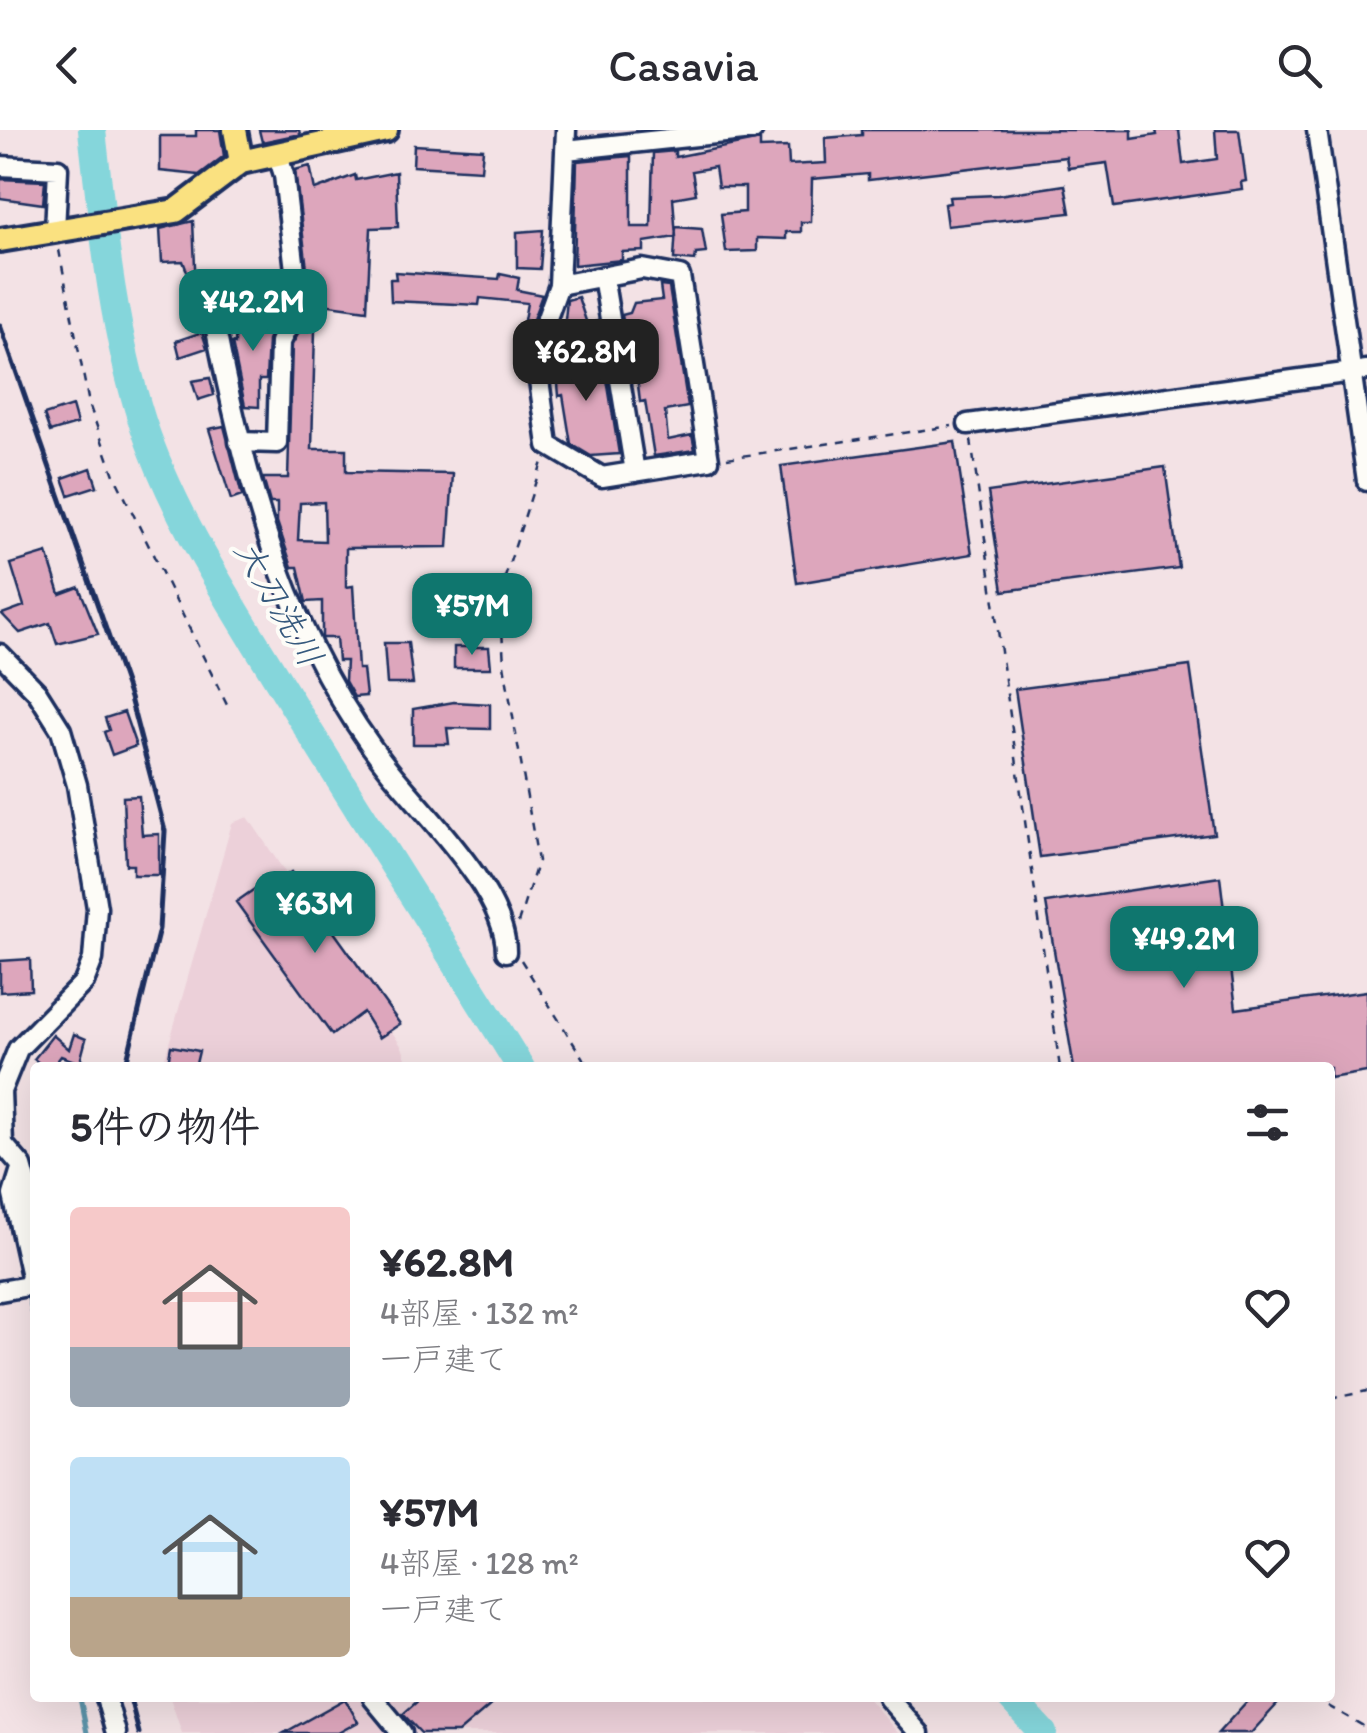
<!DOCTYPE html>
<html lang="ja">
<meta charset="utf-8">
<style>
:root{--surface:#fff;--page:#f2f2f3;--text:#2b2b33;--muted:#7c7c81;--accent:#0f766e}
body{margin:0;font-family:Itim,"Klee One",sans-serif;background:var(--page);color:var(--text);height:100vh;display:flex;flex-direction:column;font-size:38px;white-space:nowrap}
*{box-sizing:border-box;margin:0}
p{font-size:32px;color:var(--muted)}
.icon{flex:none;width:55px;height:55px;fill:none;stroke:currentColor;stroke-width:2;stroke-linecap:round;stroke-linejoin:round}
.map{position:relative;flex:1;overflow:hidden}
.drawer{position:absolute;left:30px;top:932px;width:1305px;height:640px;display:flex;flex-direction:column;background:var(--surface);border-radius:10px;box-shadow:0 10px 40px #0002}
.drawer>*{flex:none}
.price{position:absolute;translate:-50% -85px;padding:0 22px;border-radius:20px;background:var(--accent);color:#fff;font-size:32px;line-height:65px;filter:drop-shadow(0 2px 5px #0008)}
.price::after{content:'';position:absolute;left:50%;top:60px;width:30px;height:22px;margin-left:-15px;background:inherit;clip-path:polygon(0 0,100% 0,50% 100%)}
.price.on{background:#222;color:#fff}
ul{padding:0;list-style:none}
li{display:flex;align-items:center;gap:30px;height:250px;padding:0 40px}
li span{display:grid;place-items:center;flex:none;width:280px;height:200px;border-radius:10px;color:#555}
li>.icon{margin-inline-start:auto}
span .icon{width:120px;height:120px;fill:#fffc;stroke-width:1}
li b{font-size:42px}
h2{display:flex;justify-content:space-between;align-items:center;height:120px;padding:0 40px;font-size:42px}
header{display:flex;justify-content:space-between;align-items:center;height:130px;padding:0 40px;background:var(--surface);font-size:45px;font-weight:600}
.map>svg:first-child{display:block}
</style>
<header><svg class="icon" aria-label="back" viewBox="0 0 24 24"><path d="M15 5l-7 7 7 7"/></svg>Casavia<svg class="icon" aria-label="search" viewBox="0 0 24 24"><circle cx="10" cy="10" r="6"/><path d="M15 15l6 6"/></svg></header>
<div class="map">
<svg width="1367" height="1603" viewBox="0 0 1367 1603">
<rect width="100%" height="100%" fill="#f3e2e5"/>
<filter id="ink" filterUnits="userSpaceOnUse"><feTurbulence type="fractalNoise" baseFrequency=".01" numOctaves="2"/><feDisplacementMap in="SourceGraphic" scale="20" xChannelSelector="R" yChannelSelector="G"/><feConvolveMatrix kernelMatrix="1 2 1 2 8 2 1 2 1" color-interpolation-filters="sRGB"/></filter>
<g filter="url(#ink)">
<path fill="#ecd0d9" d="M248,687l154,230 7,20 -247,1 70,-245z
M170,1568h698l30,35h-716z"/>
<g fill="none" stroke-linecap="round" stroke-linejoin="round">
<path stroke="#5b93a9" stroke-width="5" d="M0,1056l10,35
M27,1160l8,35
M80,1568l7,35"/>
<path stroke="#85d6db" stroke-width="28" d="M92,0c11,99 20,196 50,291 31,94 86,177 137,261 79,130 163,257 242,386
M1011,1568l32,35"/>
</g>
<path fill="#dda6bc" stroke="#1b2f5e" stroke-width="2.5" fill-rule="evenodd" d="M196,0h24l4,26 -25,19 -39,-4v-35h36z
M259,0h40l1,4 -38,8z
M862,0h270v9l25,-4 -1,-5h23l4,34 34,-5 -2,-29h24l7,51 -5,1 1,7 -128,18 -7,-44 -39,5 -2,-11 -198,23v-6l-56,5 -1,43h-10v10h-15v7l-29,-1v13l-31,1 -5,-38 24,-2v-25h-27l-3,-20 -23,4 4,23 -23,4 3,39 -32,5v9l-22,1v8l-48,5 3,-104 54,-5v71h20l2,-74 22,-2v6l85,-17v8l28,-1 1,18 37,-2 -1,-25 37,-3z
M414,15l69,4 -2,21 -68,-4z
M310,36l5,24 40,-15 1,5 40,-8 2,55 -27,1 -4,82 -45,-6 1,-28 -15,1 -13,-107z
M0,49l45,2 -2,23 -43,-6z
M1065,55l5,28 -123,13 -3,-22 6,-1 -1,-6 49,-2z
M193,91l3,68 -2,1 -11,-29 -21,1 -2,-33z
M676,97l26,2 4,24 -10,1 -1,7 -21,-2z
M543,100l-3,39 -23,-1v-36z
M395,142l104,7 1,-5 19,4 -2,12 25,5 -10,27 -8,-2 3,-17 -47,-5 -1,7 -88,-4 -1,-22h6z
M660,156l9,1 19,120 -23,4 3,29 24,-5 3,15 -41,6 -9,-55 -5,1 -7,-59h-6l-5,-28 8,-2 4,-10 28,-3z
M578,167l9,27 11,-3 3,18 -37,-9 3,-30z
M280,184l-12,27 -2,39h-7v27l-14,-1 -13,-63 3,1 1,-25z
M301,199h14l-3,120h34v23l107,2 -5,73 -102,1v39l7,-1 5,83h5l3,27 -12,1 -9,-16 1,-20h-8l-2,-23h-14v-37l-16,1 -8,-35h-6l-15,-45v-19h-7l-7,-25h25l4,-133zM324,372l1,39 -27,-1 2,-37z
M202,202l5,16 -27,9 -4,-16z
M578,212l8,33 20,-2 13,81 -28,2 -20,-12 -8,-49 -4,1 -4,-50z
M210,248l4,17 -16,5 -6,-19z
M72,276l5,18 -27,8 -6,-17z
M224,296l18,70 -11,4 -22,-71z
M955,312l17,112 -175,29 -16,-117z
M1165,337l14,101 -176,23 -15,-99z
M91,338l6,18 -28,9 -6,-17z
M47,423l13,41 19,-7 19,47 -41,10 -7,-21 -30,10 -18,-19 22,-8 -13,-42z
M384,513h24l5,41h-26z
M454,517h35l2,21h-37z
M1190,536l24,168 -174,23 -25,-168z
M454,572l36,2v25l-43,-1 2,16h-36v-35z
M124,582l12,34 -24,9 -8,-23 5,-2 -4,-12z
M139,666l3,39 17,-1v41h-26v-10h-7l-3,-68z
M291,742l109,152 -21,14 -16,-26 -31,23 -96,-133 30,-21 5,6z
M1220,747l16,132 131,-18v81l-37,6v-10h-256l-28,-165z
M30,829l1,31 -31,2v-31z
M74,904l12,5 -5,19 7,8 -27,-10 -9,12h-7l-11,-9 19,-24 16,14z
M171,916l28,5 -4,17h-28z
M421,1568h78l-41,35h-37l-18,-19z
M1250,1568h33l-32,35h-33z
M345,1569l13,23 -20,11h-54z"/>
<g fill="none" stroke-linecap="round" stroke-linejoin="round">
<g stroke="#1b2f5e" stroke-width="25">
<path id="minor" d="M1317,0l50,351
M566,20l187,-20
M0,36l58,3 -3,61
M603,146l32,196
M559,155l83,-16 38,7 29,184 -107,17 -54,-32 -13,-94 24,-66 7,-155
M216,200c30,155 73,315 174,441 37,46 116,122 116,181
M968,294l399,-54
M239,312l38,1 3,-101 19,-37 -15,-130 -7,-22
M0,524l37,38 24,38 16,55 20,123 -4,51 -9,23 -66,67 -17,42 2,53 19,22 13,47
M0,1161l28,-5 3,-10 -18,-81 8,-26
M106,1568l10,35
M373,1568l29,35
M888,1568l31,35"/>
</g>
<g stroke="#1b2f5e" stroke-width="30">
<path id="major" d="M235,0l6,32
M0,110l176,-29 65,-49 145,-32"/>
</g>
<path stroke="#1b2f5e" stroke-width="2.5" stroke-dasharray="8 8" stroke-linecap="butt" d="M59,120l30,154 25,71 113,230
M971,310l89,628
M727,328l225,-32
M518,793l20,-62 -34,-196 -4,-72 43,-134
M521,830l68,108
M1330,1269l37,-8
M1314,1568l53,30"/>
<use href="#minor" stroke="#fdfcf7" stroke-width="18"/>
<use href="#major" stroke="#fae180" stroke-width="22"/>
<path stroke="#1b2f5e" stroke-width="5" d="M0,195l130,373 35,133 -6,98 -34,139
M130,1568l9,35"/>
</g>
</g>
<g text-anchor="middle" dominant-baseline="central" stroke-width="8" stroke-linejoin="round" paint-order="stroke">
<g font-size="35" font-style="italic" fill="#36597d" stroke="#fdfcf7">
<text transform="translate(279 473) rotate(60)">大刀洗川</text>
</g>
</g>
</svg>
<b class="price" style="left:253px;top:224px">¥42.2M</b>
<b class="price on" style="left:586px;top:274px">¥62.8M</b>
<b class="price" style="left:472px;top:528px">¥57M</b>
<b class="price" style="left:315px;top:826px">¥63M</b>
<b class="price" style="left:1184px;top:861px">¥49.2M</b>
<section class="drawer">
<h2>5件の物件<svg class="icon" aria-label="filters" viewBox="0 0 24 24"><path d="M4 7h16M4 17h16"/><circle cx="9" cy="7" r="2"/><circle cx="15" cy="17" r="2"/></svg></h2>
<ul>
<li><span style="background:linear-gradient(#f6c9c9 70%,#9aa5b1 0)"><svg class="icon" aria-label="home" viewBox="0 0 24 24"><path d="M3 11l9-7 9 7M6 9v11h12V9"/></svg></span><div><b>¥62.8M</b><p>4部屋 · 132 m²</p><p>一戸建て</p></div><svg class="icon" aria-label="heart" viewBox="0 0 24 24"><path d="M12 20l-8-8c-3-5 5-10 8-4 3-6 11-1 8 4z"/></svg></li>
<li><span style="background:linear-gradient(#bfe0f5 70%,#b9a48a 0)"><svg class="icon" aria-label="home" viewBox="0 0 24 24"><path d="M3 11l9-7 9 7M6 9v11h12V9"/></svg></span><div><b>¥57M</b><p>4部屋 · 128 m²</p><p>一戸建て</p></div><svg class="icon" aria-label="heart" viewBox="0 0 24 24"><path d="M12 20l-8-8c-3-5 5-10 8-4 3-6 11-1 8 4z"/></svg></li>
</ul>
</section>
</div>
